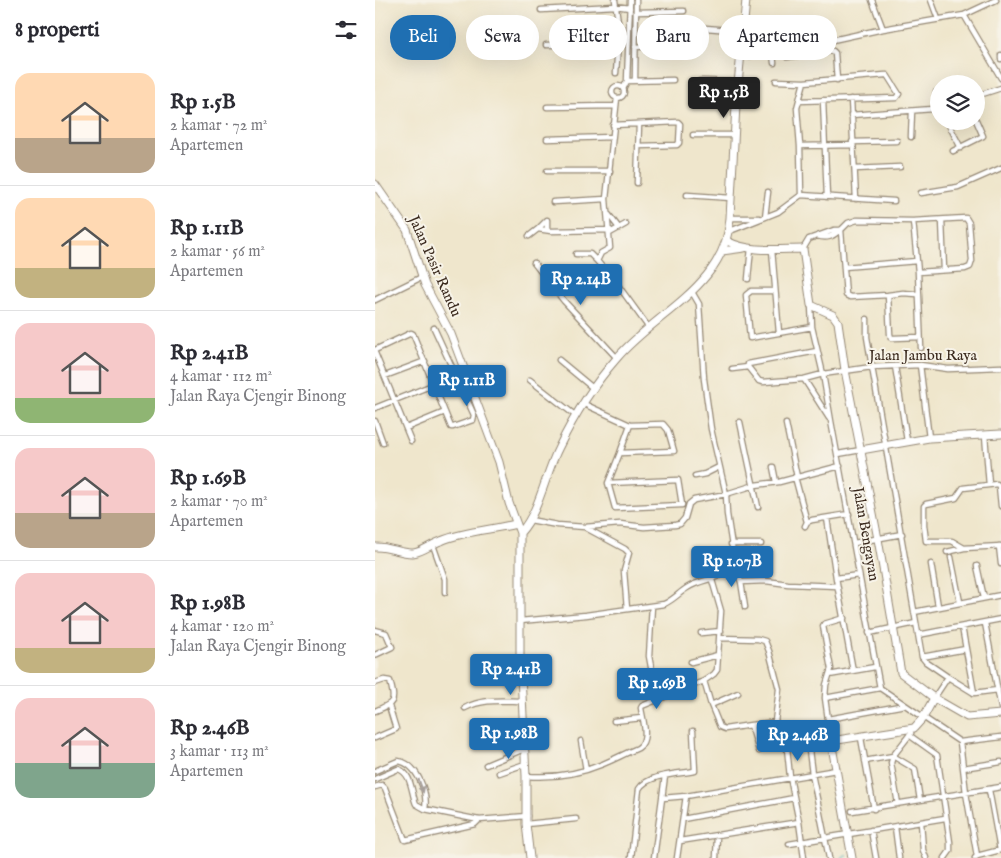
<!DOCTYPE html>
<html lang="id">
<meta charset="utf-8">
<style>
:root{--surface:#fff;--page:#f2f2f3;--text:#2b2b33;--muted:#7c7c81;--line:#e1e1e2;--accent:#1f6fb2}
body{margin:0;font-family:"IM FELL English",serif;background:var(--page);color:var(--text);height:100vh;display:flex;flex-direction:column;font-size:19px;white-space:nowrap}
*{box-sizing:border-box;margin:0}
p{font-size:16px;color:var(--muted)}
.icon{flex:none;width:28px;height:28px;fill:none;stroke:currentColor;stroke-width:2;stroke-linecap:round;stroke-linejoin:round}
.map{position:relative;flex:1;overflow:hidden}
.panel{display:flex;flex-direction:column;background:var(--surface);width:375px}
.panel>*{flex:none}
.hud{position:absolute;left:15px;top:15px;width:475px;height:45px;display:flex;gap:10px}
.fabs{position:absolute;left:555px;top:75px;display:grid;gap:10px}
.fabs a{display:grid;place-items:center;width:55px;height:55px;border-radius:50%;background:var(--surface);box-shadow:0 5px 20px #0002;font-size:25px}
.price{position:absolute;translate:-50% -42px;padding:0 11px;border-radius:5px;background:var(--accent);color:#fff;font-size:16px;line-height:32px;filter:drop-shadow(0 1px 2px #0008)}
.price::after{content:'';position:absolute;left:50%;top:30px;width:15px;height:11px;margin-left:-8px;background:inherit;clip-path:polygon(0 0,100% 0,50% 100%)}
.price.active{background:#222;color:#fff}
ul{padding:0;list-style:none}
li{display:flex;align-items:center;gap:15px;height:125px;padding:0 15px}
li+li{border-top:1px solid var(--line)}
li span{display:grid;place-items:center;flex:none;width:140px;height:100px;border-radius:15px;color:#555}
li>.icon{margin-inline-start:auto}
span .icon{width:60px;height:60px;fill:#fffc;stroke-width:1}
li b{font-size:21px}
h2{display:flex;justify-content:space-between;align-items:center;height:60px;padding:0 15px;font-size:21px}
.chip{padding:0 18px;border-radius:22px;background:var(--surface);box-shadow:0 5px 20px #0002;font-size:18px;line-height:45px}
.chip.active{background:var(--accent);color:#fff}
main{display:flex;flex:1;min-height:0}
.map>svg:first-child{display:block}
</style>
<main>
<section class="panel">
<h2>8 properti<svg class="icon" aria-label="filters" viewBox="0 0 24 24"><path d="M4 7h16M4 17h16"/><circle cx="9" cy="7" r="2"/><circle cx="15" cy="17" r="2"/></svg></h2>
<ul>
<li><span style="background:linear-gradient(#ffd9b3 65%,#b9a48a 0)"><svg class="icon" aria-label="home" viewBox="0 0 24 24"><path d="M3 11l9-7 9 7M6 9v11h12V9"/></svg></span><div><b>Rp 1.5B</b><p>2 kamar · 72 m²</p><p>Apartemen</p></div></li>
<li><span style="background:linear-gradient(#ffd9b3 70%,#c2b280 0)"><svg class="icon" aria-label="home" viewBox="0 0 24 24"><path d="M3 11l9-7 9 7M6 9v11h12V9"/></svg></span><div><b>Rp 1.11B</b><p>2 kamar · 56 m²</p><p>Apartemen</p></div></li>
<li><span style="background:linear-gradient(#f6c9c9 75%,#8fb573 0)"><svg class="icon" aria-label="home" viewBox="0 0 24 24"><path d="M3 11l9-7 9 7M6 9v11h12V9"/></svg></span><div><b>Rp 2.41B</b><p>4 kamar · 112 m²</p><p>Jalan Raya Cjengir Binong</p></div></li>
<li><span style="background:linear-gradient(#f6c9c9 65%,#b9a48a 0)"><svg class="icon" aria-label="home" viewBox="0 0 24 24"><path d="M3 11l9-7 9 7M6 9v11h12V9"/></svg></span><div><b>Rp 1.69B</b><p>2 kamar · 70 m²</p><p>Apartemen</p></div></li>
<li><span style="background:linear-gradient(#f6c9c9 75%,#c2b280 0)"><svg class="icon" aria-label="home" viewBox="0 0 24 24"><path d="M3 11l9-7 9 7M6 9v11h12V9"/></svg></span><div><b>Rp 1.98B</b><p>4 kamar · 120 m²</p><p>Jalan Raya Cjengir Binong</p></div></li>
<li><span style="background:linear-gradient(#f6c9c9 65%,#7fa58c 0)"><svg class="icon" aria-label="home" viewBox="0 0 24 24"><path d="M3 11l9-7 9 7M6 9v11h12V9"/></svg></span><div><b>Rp 2.46B</b><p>3 kamar · 113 m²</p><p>Apartemen</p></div></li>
</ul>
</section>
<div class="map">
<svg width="626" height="858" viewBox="0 0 626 858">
<rect width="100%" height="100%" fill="#f7f3e8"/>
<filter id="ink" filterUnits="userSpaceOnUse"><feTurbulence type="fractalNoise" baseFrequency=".02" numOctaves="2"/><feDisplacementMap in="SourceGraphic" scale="10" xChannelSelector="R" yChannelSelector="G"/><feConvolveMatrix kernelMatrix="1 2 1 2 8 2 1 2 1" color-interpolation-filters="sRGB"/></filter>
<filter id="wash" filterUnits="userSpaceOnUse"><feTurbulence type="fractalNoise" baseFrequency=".0096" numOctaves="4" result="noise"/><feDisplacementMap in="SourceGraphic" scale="20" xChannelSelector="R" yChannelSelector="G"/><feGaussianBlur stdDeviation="1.12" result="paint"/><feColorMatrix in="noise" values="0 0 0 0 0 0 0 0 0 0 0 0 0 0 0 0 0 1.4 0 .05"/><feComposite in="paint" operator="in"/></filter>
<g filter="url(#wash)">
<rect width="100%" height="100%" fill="#efe6cc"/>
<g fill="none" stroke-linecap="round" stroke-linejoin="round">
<path stroke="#39aab4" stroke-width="2" d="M467,858l4,-3"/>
</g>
</g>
<g filter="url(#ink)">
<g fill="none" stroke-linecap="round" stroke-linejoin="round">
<g stroke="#958875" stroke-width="7">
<path id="street" d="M240,0l4,29 -3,44
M497,0l11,29
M556,0l7,19
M166,10l74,-4 15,2
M261,12l48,-1
M589,15l37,63
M318,27l50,4
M171,45l72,-2
M260,47l49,-2
M398,53l1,10
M626,55v4
M365,57l33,-4 110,-24 81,-14 32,-15
M412,57l46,-6 2,2 2,27
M252,81l46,-1
M260,81l1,-81
M325,81l38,1
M401,81l28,1 81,-7h2l12,19 -3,4 -97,3
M580,84l4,-2 4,2
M362,85l19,1
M237 92a6 6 0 1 1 12 0a6 6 0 1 1-12 0Z
M248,89l4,-8 3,-81
M564,91l-3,1 1,18 2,-1
M601,96l25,-8
M242,98l-11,101 4,49 -9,5 -4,8 23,27 29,40
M476,99l5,100
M448,100l4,97
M172,107l68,-1
M476,115l82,-6
M238,125l65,-3 2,2 -1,19 -2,2 -39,1
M575,127l11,21
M318,135h41
M536,137l1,-26
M172,139l65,-2
M477,142l45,-1
M425,146l52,-1
M578,151l30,-15 -7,-16
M480,169l45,-2
M172,171h63
M262,183l2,-59
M546,193l37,-6 43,-19
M312,195l44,3
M426,195l93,6
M178,202l53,-3
M234,215l10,13
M390,217l3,-25
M355,218h29
M567,220l2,50
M538,221l5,51 3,76
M172,230v-10l-9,9 13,2 59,-1
M466,230l5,65 4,2 38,-2
M355,231l48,-19 23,-17 -1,-49 -3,-38 7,-26
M235,233l16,-9
M154,236l9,-7
M442,236c10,3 15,1 23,-6
M428,249l6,-10 25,-9h7l7,-7 9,-3 56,1 53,-3 3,5 3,38 -2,6 -5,2 -47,3
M397,250l7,83
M201,254h14l7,7
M159,263l30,38 53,57
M469,267l73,-6
M373,279l3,-31
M400,291h-24l-5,4 4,43 62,-11
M317,292l7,12 5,75 7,50 15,65 1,20 8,52 6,16 4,25
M542,294l-14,-1 -15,2 2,39 1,4h3l26,-1
M0,300l47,-23
M436,305l1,22 11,47 8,47 49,267 80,54 41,-5
M492,319v18l5,30 50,290 4,5 22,15 -14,21
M0,350l36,-17 2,1 38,93h2l20,-7 1,-5 -40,-87
M442,351l-69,13v3l11,14 4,1 41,-3 19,-5 49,-7 48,-2 28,4 53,-2
M0,353l36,88
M184,360l35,29
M545,365l9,73
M520,366l12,75
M357,369l16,-2
M10,376l40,-15
M429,379l25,39
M155,380l46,36
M209,404l46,21 33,-1 5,6 6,21 -54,2 -12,30 7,25 67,-3 -4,-25 -70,3
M0,408l90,-36
M0,421l8,22
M365,422l18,85
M411,424l11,53
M31,428l39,-16
M610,435l4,50
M245,453l10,-28
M463,454l23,-4
M398,467l3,15
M320,476l10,-2 14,-7
M420,477l12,45
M626,506l-2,-20 -2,-2 -34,4 -7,10 -30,6 -2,2v19l2,16h26l12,7 37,-2
M452,518l9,60
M155,520l27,5 28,2 35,-3 24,3 31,-2 5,-1 5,-6 4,-14 5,-4 32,-6 29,-9 24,-3 61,-16
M430,526l2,-4 5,-2 37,-6
M211,528l39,21 4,4 -5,18 3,38
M479,543l48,-9
M356,544h30
M58,545l12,34v13
M624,546l2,18
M572,552l17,-4
M576,557l9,45
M556,564l7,42
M602,566l7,32
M366,582l25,-1 22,3 49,2
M277,606l-3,50 8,44
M539,612l87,-17
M145,621l66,-6 78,-11c9,-4 15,-11 23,-16 16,-10 31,-7 48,-22
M610,623l16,85
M587,627l12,66
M0,630l11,3 6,14 -17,8
M326,633l20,-2
M494,633l47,-10
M543,635l83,-16
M345,638l38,1 7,2 4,10 10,38 -6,49 1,2 10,3 3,5 3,29 9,45 5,36
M547,657l44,-8
M316,662l27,-7
M478,671l-17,-93 23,-3
M454,675l46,-8
M573,677l26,16 24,-3
M329,681l7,24 9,22 5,2 26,-4 8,26
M0,683l9,-3 6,1c6,22 4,22 -15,30
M450,698l55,-10
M336,705l27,-12
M90,708c18,-10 38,-7 58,-7
M453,719l77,-14
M239,721l28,-3
M376,725l25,-3
M431,726l6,48 17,84
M534,735l28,20 13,87v9l-5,7
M0,738l21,-9 -7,-23
M486,738l13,71
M206,741l5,29
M456,741l-6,-43 1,-13 5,-16 -8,-43 1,-2 20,-6
M585,742l6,51 11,63 -2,2
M490,761l28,-5 22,13 5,31
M111,765l38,-16
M588,768l38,-6
M0,771l23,-10c19,2 30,32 27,48
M124,773l26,-9
M151,776c25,2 53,-2 77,-12 12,-5 23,-11 35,-16 12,-8 5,-27 3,-40l1,-2 62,-25 10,-7 3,-4 4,-59 -9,-31
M0,779l23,-10c14,4 13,23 18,35l9,5 54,11 48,-4
M0,787l7,-2 3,3 20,52 70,-16 4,-4
M288,798l23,-2 150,-26
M523,804l-7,-41 2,-7 18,-23
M477,811l149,-24
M308,819l111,-21
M546,822l2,28 3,8
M151,824l50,-5
M520,827l4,31
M496,830l5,28
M305,841l119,-19
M414,844l156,-26
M602,856l23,-6 -11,-60
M256,858l8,-69c9,-15 40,-15 56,-18l-2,-40
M279,858l11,-82
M302,858l9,-62
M341,858l1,-22"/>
</g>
<g stroke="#958875" stroke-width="9">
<path id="secondary" d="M0,184l32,46 18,55 26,49 48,128 10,41 11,30v122l6,121v48l4,34
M352,241c23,12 52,8 76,8l8,56 22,10 5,7 7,48 33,169 23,134 33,25 33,19 34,-3
M347,251l22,-3
M486,450l68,-12 72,-4
M145,533c20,-22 25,-59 39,-86 15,-31 35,-63 58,-89 39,-46 109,-72 113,-140l6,-113 10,-105
M0,547c13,-1 27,7 38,6 10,-1 18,-9 28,-12 23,-10 50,-11 75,-17
M477,858l-21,-117 83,-13 9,-10 11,-20"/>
</g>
<use href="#street" stroke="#fff" stroke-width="4.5"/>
<use href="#secondary" stroke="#fff" stroke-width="7"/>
</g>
<defs><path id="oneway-solid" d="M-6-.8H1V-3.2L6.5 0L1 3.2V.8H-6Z" transform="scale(1.25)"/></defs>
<use fill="#a79f9a" href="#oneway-solid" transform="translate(46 786) rotate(70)"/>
</g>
<g text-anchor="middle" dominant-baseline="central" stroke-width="4" stroke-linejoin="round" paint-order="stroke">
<g font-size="15" fill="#3b2a1e" stroke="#f7f3e8">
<text transform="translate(60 266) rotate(66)">Jalan Pasir Randu</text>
<text x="548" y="355">Jalan Jambu Raya</text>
<text transform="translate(491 534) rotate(80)">Jalan Bengayan</text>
</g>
</g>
</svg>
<div class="fabs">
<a><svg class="icon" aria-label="layers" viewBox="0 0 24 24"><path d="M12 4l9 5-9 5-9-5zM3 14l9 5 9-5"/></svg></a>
</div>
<b class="price active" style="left:349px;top:119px">Rp 1.5B</b>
<b class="price" style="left:206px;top:306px">Rp 2.14B</b>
<b class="price" style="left:92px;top:407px">Rp 1.11B</b>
<b class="price" style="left:357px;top:588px">Rp 1.07B</b>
<b class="price" style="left:136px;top:696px">Rp 2.41B</b>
<b class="price" style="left:282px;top:710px">Rp 1.69B</b>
<b class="price" style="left:134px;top:760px">Rp 1.98B</b>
<b class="price" style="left:423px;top:762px">Rp 2.46B</b>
<div class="hud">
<a class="chip active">Beli</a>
<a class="chip">Sewa</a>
<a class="chip">Filter</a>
<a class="chip">Baru</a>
<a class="chip">Apartemen</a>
</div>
</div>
</main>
